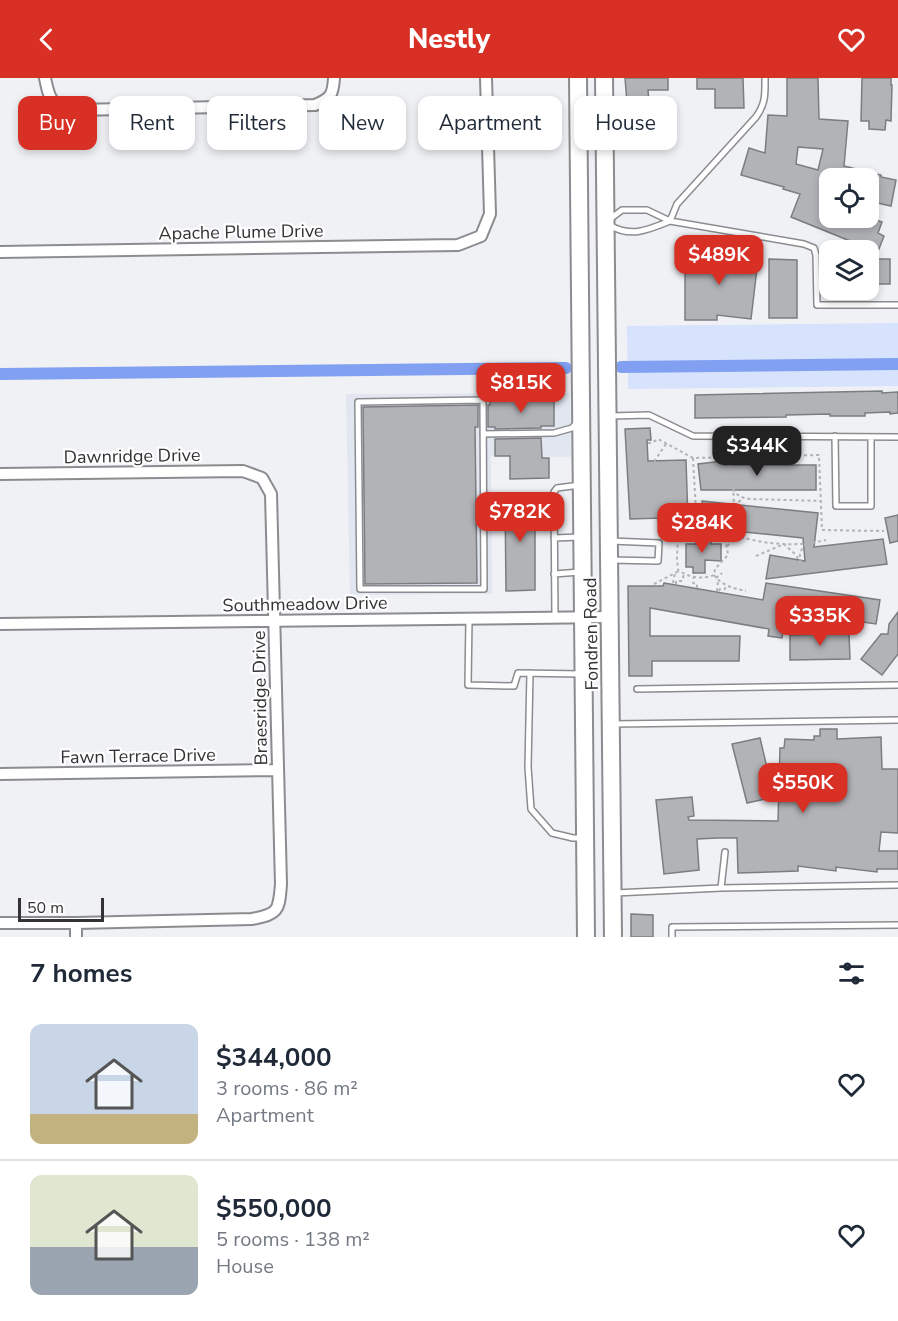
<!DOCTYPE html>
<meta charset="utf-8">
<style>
:root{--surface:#fff;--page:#f6f6f7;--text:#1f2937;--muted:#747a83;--line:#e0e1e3;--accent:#d93025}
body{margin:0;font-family:"Nunito Sans",sans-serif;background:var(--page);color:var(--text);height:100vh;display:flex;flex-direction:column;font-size:22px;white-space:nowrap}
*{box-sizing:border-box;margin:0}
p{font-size:20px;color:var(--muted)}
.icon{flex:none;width:33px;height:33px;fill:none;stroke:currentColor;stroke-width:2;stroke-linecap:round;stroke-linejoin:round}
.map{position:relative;height:859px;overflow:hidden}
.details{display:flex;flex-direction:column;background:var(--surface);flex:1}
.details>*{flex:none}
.top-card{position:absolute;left:18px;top:18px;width:862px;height:54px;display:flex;gap:12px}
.fabs{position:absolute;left:819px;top:90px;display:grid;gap:12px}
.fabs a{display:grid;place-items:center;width:60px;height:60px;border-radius:12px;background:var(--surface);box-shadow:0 3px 9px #0003;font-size:30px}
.scale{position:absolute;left:18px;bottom:15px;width:86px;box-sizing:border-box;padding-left:6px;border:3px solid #333335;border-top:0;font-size:16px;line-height:21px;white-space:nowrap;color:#333335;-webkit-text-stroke:4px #fefeff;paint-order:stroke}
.price{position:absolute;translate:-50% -51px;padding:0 14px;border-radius:12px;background:var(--accent);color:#fff;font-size:20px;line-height:39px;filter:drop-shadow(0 2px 3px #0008)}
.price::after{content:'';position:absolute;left:50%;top:36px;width:18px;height:14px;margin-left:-9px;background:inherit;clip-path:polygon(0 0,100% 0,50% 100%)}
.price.current{background:#222;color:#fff}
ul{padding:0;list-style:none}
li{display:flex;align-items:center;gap:18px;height:150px;padding:0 30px}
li+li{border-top:2px solid var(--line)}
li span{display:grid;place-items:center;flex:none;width:168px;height:120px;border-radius:12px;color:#555}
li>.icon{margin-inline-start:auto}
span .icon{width:72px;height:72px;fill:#fffc;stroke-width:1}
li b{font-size:26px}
h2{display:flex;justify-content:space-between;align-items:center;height:72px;padding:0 30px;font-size:26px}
.chip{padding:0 21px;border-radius:12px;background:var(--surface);box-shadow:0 3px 9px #0003;font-size:21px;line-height:54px}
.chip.current{background:var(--accent);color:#fff}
header{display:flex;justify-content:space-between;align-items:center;height:78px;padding:0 30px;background:var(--accent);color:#fff;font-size:27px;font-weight:800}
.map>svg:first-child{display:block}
</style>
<header><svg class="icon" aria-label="back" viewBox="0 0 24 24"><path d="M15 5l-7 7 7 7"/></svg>Nestly<svg class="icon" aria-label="heart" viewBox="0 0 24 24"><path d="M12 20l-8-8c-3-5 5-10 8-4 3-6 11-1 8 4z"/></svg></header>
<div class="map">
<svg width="898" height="859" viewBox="0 0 898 859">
<rect width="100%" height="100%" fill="#eff1f5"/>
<path fill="#e1e6f0" d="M570,315l1,64 -80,-1 1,138 -142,1 -4,-201z"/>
<path fill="#d7e2fd" d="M898,245v63l-270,3 -1,-63z"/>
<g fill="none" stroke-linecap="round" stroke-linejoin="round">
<path stroke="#81a0f1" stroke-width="12" d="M621,289l277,-3
M0,296l566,-6"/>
</g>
<path fill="#b2b3b7" stroke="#7b7d80" stroke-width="1.5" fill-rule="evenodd" d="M625,0h43v12h-20l3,35 -22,2z
M697,0h46l1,30h-29v-19h-18z
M787,0h31l1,41 29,2 -4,45 37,9v2l15,3 -5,26 -23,-5v-23h-38v14l-6,-2 -3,8 9,3v17h40l12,4 -4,11 6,3 -9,23h15v25h-21l-1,-34h-8l-7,-2 2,-5 -64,-26 9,-23 -17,-5 1,-2 -43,-12 8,-27 16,5 3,-38 19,1zM798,69l25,2 -5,21 -22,-6z
M862,0h29v7h1l-1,36 -5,-1 -1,10 -16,-1v-8h-8z
M685,174h32v3l41,5 -7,59 -34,-4v5h-32z
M769,181l28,1v58h-28z
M882,313v2l16,-1v21l-8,1v-2l-25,1v3h-35v-2l-44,1v2l-91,1v-23z
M554,321v27h-13v2l-46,1v-2h-7v-22h2v-5z
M478,327v22h-3l2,156 -112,1 -2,-177z
M650,350l1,12h-4l1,21 38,-1 2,60h-26v-2l-32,1 -5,-90z
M541,360l1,20h7v20l-39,1v-23h-15v-17z
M723,383l1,4h92v25h-115l-3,-26z
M505,419h30v93l-29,1z
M702,423l116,12 -4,34 69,-8 4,25 -121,15 4,-24 35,6 -2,-23 -68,-7 1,-11 -31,3z
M898,437v26l-8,2 -5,-25z
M696,460h15v6h10v17l-16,-1v13h-12v-6h-7v-23h10z
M664,505l99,17 3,-17 114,17 -4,24 -90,-13 -4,27 -14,-2 1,-7 -119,-21v28h90l-1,25h-87v15h-23l-1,-90h35z
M898,534v42l-16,21 -21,-16 20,-25h7l1,-10z
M849,556l1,25 -60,1v-25z
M820,651h17v10l44,-2 1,32h16v64l-17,-1 -2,19h19v18h-21v3l-41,-5v4l-38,-5v5l-60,2 -1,-35h-19l-21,1 2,31 -35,4 -8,-74 36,-3 2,19 -6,1 1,3 89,1 2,-73h4l1,-9 29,1v-4h6z
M760,660l14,59 -27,6 -15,-59z
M631,836l22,1v22h-22z"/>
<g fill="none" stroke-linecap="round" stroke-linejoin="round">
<g stroke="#8b8c8f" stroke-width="8">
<path id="lane" d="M610,141l12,-9h25l23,11 134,23 10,4 2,7 1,50h81
M609,147c22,13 39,5 61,-4l7,-17 79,-87c10,-14 9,-23 9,-39
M483,322l1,189h-124l-2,-187z
M610,338l39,-1 44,21 205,1
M483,356l71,-1 18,-5 5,-6
M835,358l1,70h35v-69
M554,460l26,-1
M610,482l48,1 1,-18 -48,-2
M554,496l26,-2
M555,540l-1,-126 3,-4 23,-3
M469,541l-1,66 46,1 4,-13 64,1
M530,595l-2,94 3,42 21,24 21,5h10
M637,611l261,-4
M613,646l285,-4
M721,810l4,-36
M615,815l106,-5 177,-3
M672,859v-10l226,-2"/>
</g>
<g stroke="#8b8c8f" stroke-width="14">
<path id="street" d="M45,0c5,25 7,27 31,32l239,-5c16,-7 18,-10 19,-27
M0,174l458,-7 23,-9 9,-22 -4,-136
M0,396l243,-3 19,7 9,16 10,390c-2,26 -2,30 -29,35l-176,4h-76
M0,546l610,-7
M0,696l277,-4
M76,845v14"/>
</g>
<g stroke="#8b8c8f" stroke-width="20">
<path id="secondary" d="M578,0l8,859
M604,0l9,859"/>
</g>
<path stroke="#b2b3b6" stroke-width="2" stroke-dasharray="3 3" stroke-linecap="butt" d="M648,365h3l7,-4 35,19 126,-3 3,75 62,1
M666,366l-11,16 3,63 4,4h6l10,8c23,-8 47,-11 50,20l-13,14 -1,6c-11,5 -27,2 -36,-5l-1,-12 1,-23
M729,379c3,24 8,47 2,71
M693,380l4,71
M733,411c4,7 9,9 17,10l71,2
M735,429l7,-9
M722,460l9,-10 7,8
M727,468l11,-10c28,9 60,11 88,4
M756,478l28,-12 12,11 5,10c-2,-9 -2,-14 5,-21
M794,487h7
M714,497c8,11 19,13 32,16
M694,498l-1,7 4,1v4
M716,500l6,-5
M673,505l2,-10
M654,506l25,-13
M676,506v-3h6l2,-7
M717,513l1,-10
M719,513l1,-2h5l1,-4"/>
<use href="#lane" stroke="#fff" stroke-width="5"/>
<use href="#street" stroke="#fff" stroke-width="10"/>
<use href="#secondary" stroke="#fff" stroke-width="16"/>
</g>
<g text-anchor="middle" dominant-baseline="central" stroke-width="4.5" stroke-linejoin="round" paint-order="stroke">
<g font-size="18" fill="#333335" stroke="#fefeff">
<text transform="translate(241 154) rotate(-1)">Apache Plume Drive</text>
<text transform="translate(132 378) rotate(-1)">Dawnridge Drive</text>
<text transform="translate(305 526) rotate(-1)">Southmeadow Drive</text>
<text transform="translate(591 556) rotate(-91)">Fondren Road</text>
<text transform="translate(260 620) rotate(-91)">Braesridge Drive</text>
<text transform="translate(138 678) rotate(-1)">Fawn Terrace Drive</text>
</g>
</g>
</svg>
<div class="fabs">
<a><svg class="icon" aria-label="locate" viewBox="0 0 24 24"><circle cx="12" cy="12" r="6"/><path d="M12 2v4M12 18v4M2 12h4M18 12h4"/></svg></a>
<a><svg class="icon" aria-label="layers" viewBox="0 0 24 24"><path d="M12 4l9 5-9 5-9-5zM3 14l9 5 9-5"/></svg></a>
</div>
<div class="scale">50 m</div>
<b class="price" style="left:719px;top:208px">$489K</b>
<b class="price" style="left:521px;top:336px">$815K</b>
<b class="price current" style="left:757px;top:399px">$344K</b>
<b class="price" style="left:520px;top:465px">$782K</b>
<b class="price" style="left:702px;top:476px">$284K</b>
<b class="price" style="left:820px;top:569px">$335K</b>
<b class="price" style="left:803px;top:736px">$550K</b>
<div class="top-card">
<a class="chip current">Buy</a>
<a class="chip">Rent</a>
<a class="chip">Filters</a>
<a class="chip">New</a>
<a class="chip">Apartment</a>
<a class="chip">House</a>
</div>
</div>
<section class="details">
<h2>7 homes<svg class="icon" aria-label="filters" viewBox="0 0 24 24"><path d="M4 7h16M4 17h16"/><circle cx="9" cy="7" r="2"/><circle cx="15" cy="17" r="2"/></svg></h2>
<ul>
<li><span style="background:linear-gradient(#c9d6e8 75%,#c2b280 0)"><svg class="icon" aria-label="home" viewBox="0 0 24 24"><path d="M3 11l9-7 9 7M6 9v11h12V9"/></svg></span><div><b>$344,000</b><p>3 rooms · 86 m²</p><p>Apartment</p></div><svg class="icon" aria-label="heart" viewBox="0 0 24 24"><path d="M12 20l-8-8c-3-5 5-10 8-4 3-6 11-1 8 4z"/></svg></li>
<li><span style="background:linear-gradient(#dfe7d0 60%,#9aa5b1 0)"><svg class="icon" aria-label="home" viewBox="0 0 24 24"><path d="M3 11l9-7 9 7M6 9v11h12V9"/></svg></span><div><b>$550,000</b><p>5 rooms · 138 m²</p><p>House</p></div><svg class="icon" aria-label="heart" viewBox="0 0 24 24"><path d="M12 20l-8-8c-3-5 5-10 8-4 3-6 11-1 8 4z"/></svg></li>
</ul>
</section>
